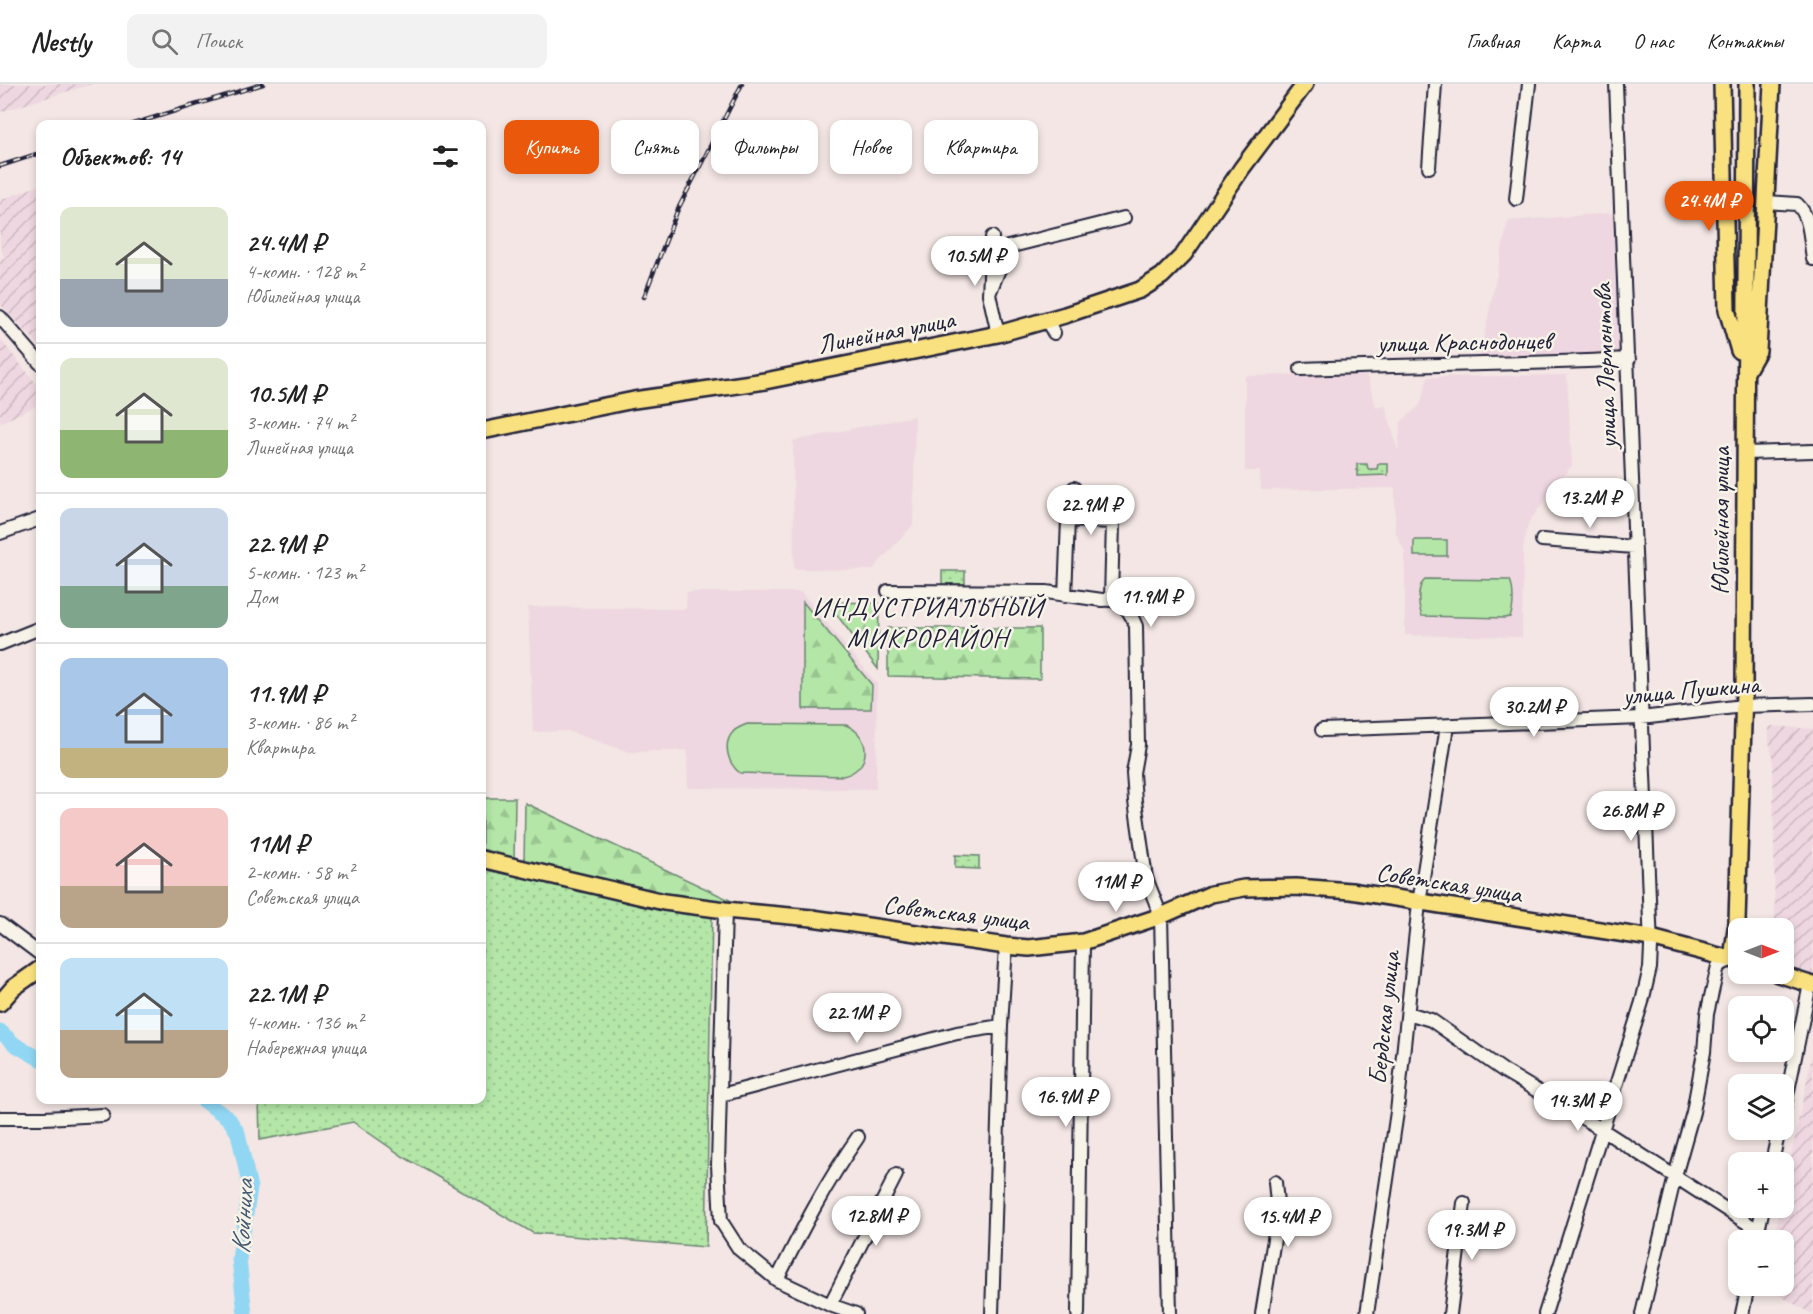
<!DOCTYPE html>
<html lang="ru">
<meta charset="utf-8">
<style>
:root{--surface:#fff;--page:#f2f2f2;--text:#222;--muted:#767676;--line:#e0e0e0;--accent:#ea580c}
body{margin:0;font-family:Caveat,sans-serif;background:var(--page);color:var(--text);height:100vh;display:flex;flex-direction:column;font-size:22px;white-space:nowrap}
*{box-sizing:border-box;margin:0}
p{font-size:20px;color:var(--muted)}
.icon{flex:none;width:33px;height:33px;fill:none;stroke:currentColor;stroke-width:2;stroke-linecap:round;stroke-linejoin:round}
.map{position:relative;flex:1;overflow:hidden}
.side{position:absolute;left:36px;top:36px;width:450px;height:984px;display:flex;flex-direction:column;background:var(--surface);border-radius:12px;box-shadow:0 3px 9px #0003}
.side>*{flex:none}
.hud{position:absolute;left:504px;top:36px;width:570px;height:54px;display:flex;gap:12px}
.needle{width:39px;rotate:90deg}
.controls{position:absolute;left:1728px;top:834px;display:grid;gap:12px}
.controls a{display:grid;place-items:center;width:66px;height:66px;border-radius:12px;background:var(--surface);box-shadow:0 3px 9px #0003;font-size:30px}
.price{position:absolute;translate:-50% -51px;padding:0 14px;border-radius:21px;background:#fff;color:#222;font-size:20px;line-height:39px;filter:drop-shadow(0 2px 3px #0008)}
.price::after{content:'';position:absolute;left:50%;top:36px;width:18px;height:14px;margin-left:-9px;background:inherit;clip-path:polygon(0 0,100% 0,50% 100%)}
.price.active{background:var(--accent);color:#fff}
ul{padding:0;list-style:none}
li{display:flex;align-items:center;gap:18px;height:150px;padding:0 24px}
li+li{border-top:2px solid var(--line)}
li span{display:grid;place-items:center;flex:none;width:168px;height:120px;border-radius:12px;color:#555}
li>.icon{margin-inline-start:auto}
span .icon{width:72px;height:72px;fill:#fffc;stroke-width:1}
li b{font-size:26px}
h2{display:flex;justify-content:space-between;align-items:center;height:72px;padding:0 24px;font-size:26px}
.pill{padding:0 21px;border-radius:12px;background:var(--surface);box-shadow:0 3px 9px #0003;font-size:21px;line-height:54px}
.pill.active{background:var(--accent);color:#fff}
header{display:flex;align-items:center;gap:36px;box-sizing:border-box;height:84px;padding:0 30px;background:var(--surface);border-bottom:2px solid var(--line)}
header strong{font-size:28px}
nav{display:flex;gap:33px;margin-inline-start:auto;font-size:21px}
.search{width:420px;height:54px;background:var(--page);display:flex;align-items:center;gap:15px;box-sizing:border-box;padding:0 21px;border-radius:12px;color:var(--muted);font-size:22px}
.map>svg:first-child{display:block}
</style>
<header>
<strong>Nestly</strong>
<div class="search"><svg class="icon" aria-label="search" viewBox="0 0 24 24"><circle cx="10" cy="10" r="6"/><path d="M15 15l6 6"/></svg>Поиск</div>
<nav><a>Главная</a><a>Карта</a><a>О нас</a><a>Контакты</a></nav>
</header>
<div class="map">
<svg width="1813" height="1230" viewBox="0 0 1813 1230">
<defs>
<pattern id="industrial-furrows" width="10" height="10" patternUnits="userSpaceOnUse" patternTransform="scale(1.5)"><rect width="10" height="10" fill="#eed7e0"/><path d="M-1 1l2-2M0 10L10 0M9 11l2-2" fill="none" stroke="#ccb8c1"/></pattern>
<pattern id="forest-firs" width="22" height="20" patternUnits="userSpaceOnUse" patternTransform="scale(1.5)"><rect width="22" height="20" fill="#b3e6a7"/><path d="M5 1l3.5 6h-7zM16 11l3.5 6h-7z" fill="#9ac591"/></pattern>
<pattern id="park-dots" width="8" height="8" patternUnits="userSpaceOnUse" patternTransform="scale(1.5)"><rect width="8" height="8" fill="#b3e6a7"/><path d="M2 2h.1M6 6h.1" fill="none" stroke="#9ac591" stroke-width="1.8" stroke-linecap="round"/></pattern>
</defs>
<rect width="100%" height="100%" fill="#f3e6e4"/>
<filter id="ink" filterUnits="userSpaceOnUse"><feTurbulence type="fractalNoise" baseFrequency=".0167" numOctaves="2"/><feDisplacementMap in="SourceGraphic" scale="12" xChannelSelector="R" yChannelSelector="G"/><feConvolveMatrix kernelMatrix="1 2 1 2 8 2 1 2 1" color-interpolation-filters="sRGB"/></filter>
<g filter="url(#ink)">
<path fill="#eed7e0" d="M1614,129l7,141 -141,2 28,-135z
M1366,289l10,34 9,-2 13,46 3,-29 19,-17 8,-28 139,-2 5,90 -44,58 -5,27 -1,87 -117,-2v-83l-10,-21v-43l-134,2 -1,-19h-15v-95z
M915,332l-2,109 -41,45 -78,-1 -1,-128z
M687,508h114l76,92 -1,105 -188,-1 -1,-38 -58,2 -61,-21 -35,1 -5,-125 158,2z"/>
<path fill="url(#industrial-furrows)" d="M0,0h92l-92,28z
M40,101v161l-40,-42v-45l4,-2 -4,-12v-45z
M0,255l40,49v16l-40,19z
M1769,642l44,3v245l-29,-8v-38h-9l-2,-171 -4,-15z
M1813,967v263h-1l-49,-28h21v-46h-11l7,-32h4v-18z"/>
<path fill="#b3e6a7" stroke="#6a8471" stroke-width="1.5" d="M1414,456h33v16h-33z
M1427,495l83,1c4,10 4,28 0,37l-6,1 -82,-2c-4,-10 -6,-33 5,-37z
M747,640l99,1c26,11 26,44 -3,51l-103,-3c-12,-9 -18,-29 -7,-41 3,-4 10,-6 14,-8z"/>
<path fill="url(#forest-firs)" stroke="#6a8471" stroke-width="1.5" d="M803,518l69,83 -1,24h-68z
M827,518l52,1 -1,66z
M888,544h152v51l-152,-3z
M482,714h33l-1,63 -32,-8z
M525,719l211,100 -3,5 -46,-8 -163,-36z"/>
<path fill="url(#park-dots)" stroke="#6a8471" stroke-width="1.5" d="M1357,380h10l1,5h9l1,-5h10v11l-31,1z
M942,487h23v13h-23z
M955,771l24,1v13l-24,-1z
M482,779l230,50 -6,334 -173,-14 -129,-76 -51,-35 -93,18 -1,-40h223z"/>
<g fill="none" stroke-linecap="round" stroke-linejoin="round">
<path stroke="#91d7f3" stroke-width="15" d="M0,947l14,13 26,15
M203,1016l26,19 9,14 12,55 -11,71 6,55"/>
<g stroke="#22223b" stroke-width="16">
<path id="minor" d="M1429,83l6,-83
M1516,115l13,-115
M1765,118l32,2c14,13 13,37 16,55
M992,153l-3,57 9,40
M989,210l19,-47 116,-29
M0,233l40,46
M1046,235l8,14
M1301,285c109,-5 218,-4 328,-10
M1745,369l68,-2
M1068,436l-1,-24 7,-8
M0,449l40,-14
M1542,456l92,7
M888,507l158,1 56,8c20,-2 27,9 34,26l2,119 -5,28 2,28 11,77 15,38 9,398
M1065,512l3,-76 45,2 -2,77
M0,560l40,-16
M1322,646l319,-12 102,-12 70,-2
M725,826l-7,255 3,56 18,28 38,31 53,25 26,9
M0,840l40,30
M1408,929l23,7 73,51 97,58 157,101
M721,1011l236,-62 44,-7
M1784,1026l26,-126
M0,1034h44l59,-3
M1772,1078l7,-32
M1756,1156l7,-32
M777,1196c25,-51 49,-97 81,-143
M830,1221l66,-130
M992,1230l9,-288 5,-80
M1078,1230l5,-372
M1262,1230l16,-100 -3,-32
M1367,1230l30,-202 22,-209 28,-177
M1450,1230l14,-111
M1545,1230l97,-312 8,-34 1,-21 -35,-863
M1642,1230l33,-138 18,-64 11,-60 3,-38 11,-48 14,-7
M1742,1230l6,-28"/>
</g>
<g stroke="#22223b" stroke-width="20">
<path id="major" d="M1722,0l5,226 12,41
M1746,288l12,-21 14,-267
M482,347l152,-31 131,-19 233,-47 67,-19 75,-25 22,-14 22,-22 58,-86 63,-84
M482,775l182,43 61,8 87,8 194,28 23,2 54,-6 78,-26 50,-22 33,-6 52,-1 55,4 300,47 87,23
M1732,875l5,-38 7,-230 3,-607
M1778,890l35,11
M0,919l13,-15 27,-19"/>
</g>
<use href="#minor" stroke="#f7f3e8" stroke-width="12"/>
<use href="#major" stroke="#fae180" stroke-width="15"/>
<g stroke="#22223b" stroke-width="4.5">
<path id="rail" d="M133,40l130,-40
M0,82l40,-13
M644,213l34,-88 64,-125"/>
</g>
<use href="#rail" stroke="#f7f3e8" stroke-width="2" stroke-dasharray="7" stroke-linecap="butt"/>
</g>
</g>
<g text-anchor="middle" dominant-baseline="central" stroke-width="5" stroke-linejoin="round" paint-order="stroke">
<g font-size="26" fill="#22223b" stroke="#f7f3e8">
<text transform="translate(886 248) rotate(-11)">Линейная улица</text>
<text transform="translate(1464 258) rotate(-1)">улица Краснодонцев</text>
<text transform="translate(1605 282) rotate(-92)">улица Лермонтова</text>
<text transform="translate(1720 437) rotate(-90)">Юбилейная улица</text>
<text transform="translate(1691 606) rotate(-5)">улица Пушкина</text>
<text transform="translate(1449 799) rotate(9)">Советская улица</text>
<text transform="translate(956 829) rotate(7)">Советская улица</text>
<text transform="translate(1384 934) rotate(-84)">Бердская улица</text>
</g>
<g font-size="27" letter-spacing="1.5" fill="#22223b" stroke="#f7f3e8">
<text x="928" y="523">ИНДУСТРИАЛЬНЫЙ<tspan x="928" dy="31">МИКРОРАЙОН</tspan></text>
</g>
<g font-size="27" font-style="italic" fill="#435872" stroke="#f7f3e8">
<text transform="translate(242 1133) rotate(-87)">Койниха</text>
</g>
</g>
</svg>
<div class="controls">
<a><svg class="needle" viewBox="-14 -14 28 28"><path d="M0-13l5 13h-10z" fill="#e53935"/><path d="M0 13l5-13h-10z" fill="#767676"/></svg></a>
<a><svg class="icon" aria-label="locate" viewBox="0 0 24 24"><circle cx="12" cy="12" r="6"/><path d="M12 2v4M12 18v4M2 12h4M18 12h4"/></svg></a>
<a><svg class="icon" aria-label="layers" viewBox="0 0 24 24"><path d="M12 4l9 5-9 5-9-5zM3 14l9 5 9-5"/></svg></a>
<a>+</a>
<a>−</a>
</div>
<b class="price active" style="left:1709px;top:148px">24.4M ₽</b>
<b class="price" style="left:975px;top:203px">10.5M ₽</b>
<b class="price" style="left:1590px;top:445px">13.2M ₽</b>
<b class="price" style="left:1091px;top:452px">22.9M ₽</b>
<b class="price" style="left:1151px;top:544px">11.9M ₽</b>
<b class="price" style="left:1534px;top:654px">30.2M ₽</b>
<b class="price" style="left:1631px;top:758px">26.8M ₽</b>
<b class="price" style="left:1116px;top:829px">11M ₽</b>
<b class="price" style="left:857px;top:960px">22.1M ₽</b>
<b class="price" style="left:1066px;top:1044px">16.9M ₽</b>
<b class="price" style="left:1578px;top:1048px">14.3M ₽</b>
<b class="price" style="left:876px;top:1163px">12.8M ₽</b>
<b class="price" style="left:1288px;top:1164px">15.4M ₽</b>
<b class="price" style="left:1472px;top:1177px">19.3M ₽</b>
<div class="hud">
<a class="pill active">Купить</a>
<a class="pill">Снять</a>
<a class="pill">Фильтры</a>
<a class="pill">Новое</a>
<a class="pill">Квартира</a>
</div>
<section class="side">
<h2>Объектов: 14<svg class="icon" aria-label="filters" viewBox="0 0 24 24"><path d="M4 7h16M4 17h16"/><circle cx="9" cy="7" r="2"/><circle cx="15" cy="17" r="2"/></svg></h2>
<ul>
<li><span style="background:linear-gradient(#dfe7d0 60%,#9aa5b1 0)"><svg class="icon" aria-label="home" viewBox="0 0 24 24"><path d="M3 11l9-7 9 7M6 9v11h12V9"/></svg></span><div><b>24.4M ₽</b><p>4-комн. · 128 m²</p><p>Юбилейная улица</p></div></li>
<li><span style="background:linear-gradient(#dfe7d0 60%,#8fb573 0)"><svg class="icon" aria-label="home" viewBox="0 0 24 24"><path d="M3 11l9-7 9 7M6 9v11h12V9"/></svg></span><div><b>10.5M ₽</b><p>3-комн. · 74 m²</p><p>Линейная улица</p></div></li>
<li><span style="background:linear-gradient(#c9d6e8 65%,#7fa58c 0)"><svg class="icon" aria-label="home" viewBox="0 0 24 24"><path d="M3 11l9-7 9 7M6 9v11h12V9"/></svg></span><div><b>22.9M ₽</b><p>5-комн. · 123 m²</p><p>Дом</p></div></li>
<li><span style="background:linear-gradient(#a9c7e8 75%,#c2b280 0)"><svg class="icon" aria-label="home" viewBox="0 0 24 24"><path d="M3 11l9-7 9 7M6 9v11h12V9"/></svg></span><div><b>11.9M ₽</b><p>3-комн. · 86 m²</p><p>Квартира</p></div></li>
<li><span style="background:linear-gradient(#f6c9c9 65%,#b9a48a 0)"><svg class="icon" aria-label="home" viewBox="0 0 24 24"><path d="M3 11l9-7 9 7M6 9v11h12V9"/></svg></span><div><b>11M ₽</b><p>2-комн. · 58 m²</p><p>Советская улица</p></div></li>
<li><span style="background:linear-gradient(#bfe0f5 60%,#b9a48a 0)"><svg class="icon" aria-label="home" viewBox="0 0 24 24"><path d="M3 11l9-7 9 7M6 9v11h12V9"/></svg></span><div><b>22.1M ₽</b><p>4-комн. · 136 m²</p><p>Набережная улица</p></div></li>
</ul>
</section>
</div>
